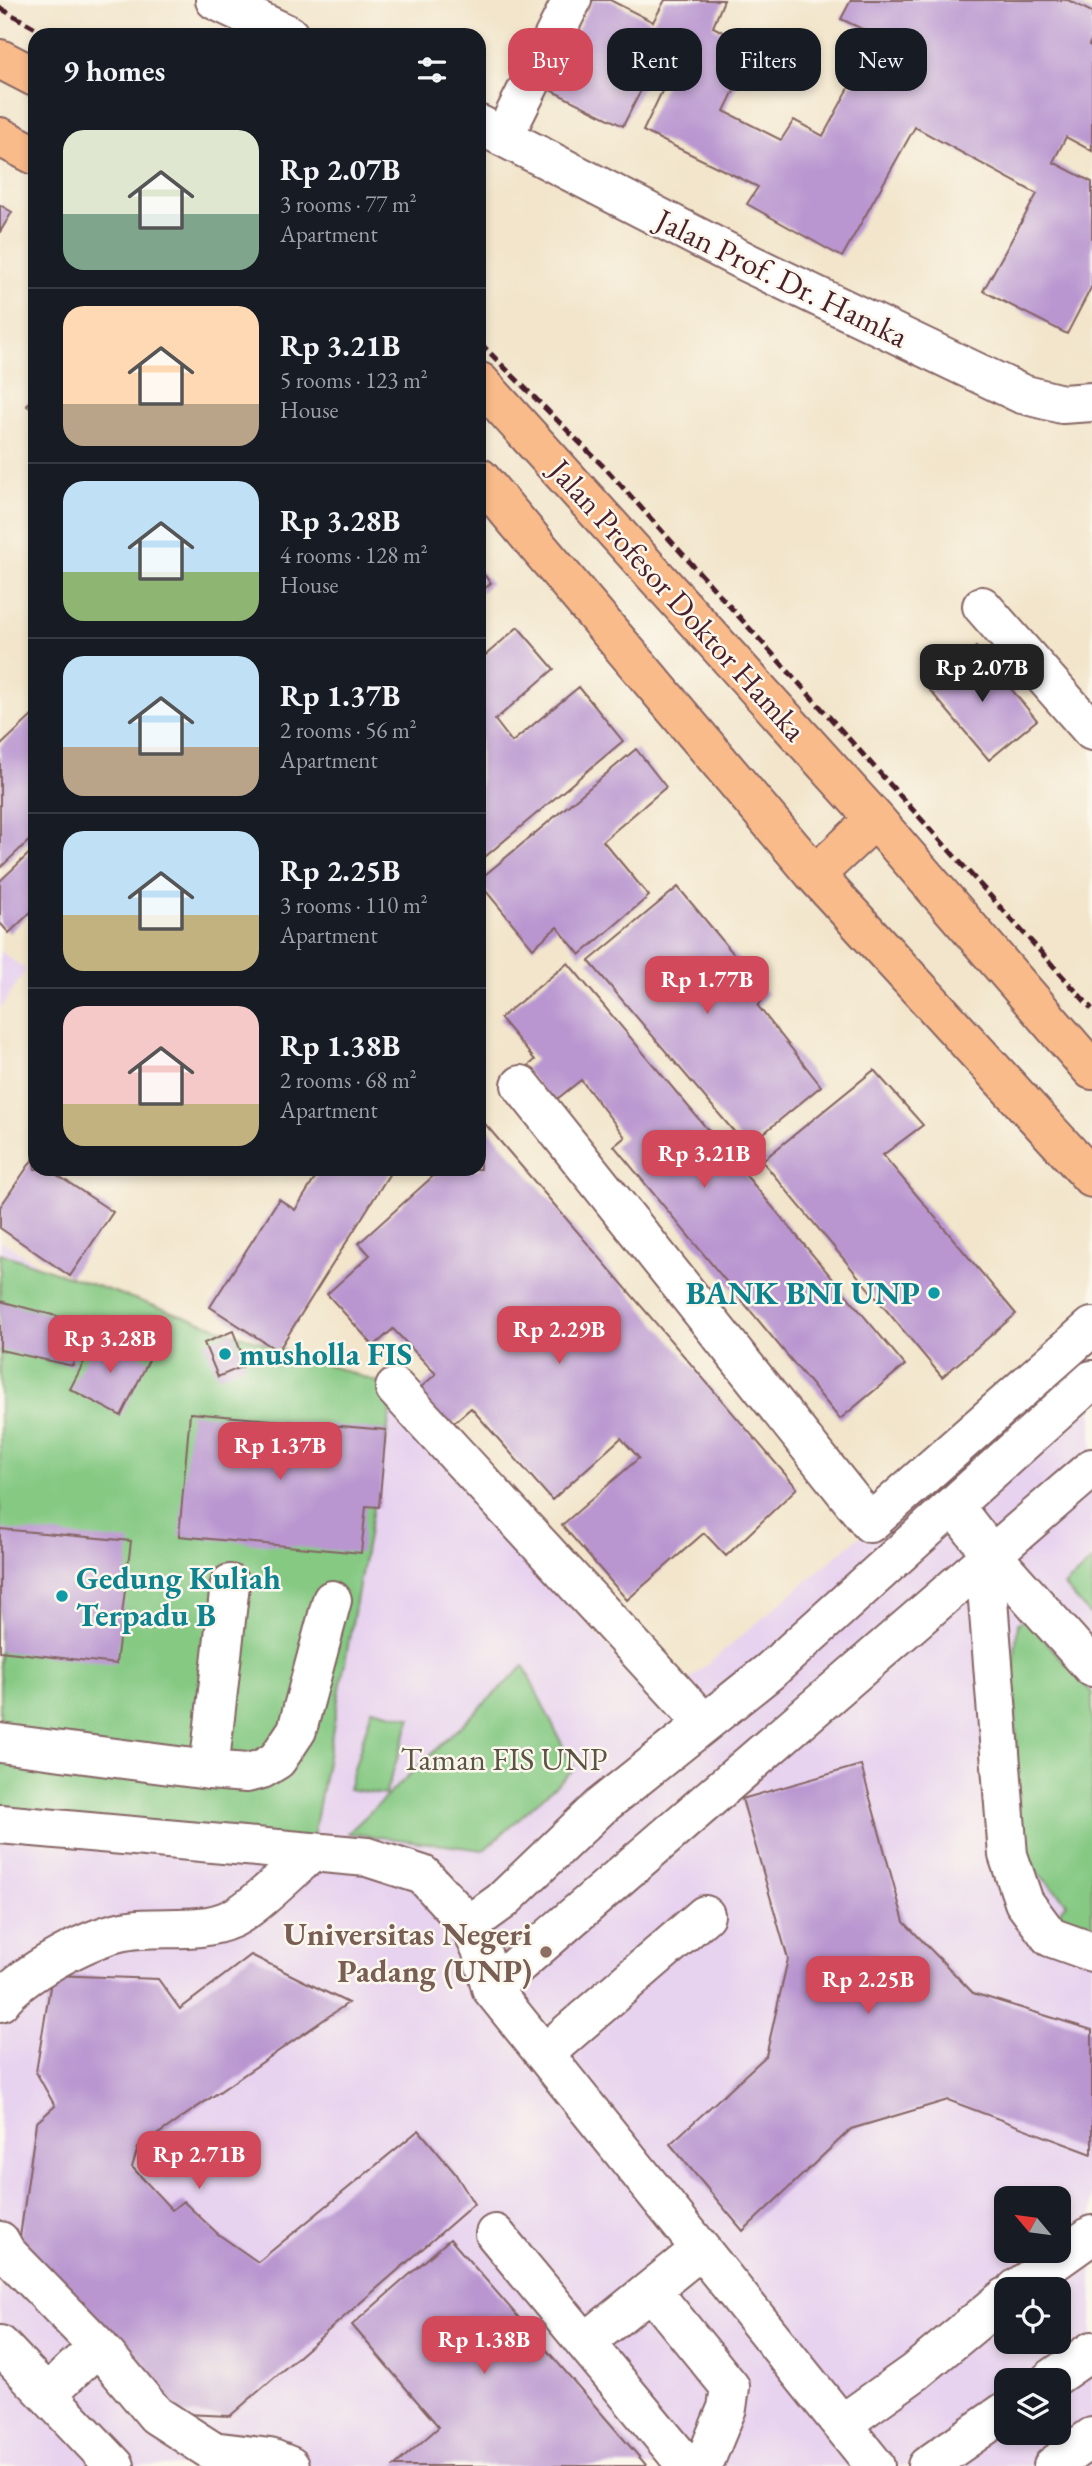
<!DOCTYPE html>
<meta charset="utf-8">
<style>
:root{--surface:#171b24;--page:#242831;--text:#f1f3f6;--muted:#9ea1a6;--line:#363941;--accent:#d1495b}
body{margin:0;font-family:"EB Garamond",serif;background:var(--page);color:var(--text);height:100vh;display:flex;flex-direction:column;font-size:26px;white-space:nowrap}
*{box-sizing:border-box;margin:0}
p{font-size:23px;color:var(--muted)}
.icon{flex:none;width:38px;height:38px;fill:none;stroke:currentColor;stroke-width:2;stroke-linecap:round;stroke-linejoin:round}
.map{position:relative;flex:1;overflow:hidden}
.details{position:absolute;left:28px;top:28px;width:458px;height:1148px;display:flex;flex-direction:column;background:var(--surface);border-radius:21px;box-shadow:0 4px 10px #0003}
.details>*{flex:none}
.banner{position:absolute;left:508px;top:28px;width:480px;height:63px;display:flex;gap:14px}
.needle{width:46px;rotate:299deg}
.controls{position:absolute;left:994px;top:2186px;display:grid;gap:14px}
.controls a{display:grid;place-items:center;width:77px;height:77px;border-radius:14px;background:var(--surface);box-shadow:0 4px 10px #0003;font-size:35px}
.price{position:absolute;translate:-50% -60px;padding:0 16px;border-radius:14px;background:var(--accent);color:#fff;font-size:23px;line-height:46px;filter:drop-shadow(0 2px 4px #0008)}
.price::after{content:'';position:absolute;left:50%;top:42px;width:21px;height:16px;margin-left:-10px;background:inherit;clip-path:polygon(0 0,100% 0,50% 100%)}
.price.selected{background:#222;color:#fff}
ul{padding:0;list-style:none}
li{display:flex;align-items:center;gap:21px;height:175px;padding:0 35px}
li+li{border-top:2px solid var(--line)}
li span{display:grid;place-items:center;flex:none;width:196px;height:140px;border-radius:21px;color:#555}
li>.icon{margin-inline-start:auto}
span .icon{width:84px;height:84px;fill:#fffc;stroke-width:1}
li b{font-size:30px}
h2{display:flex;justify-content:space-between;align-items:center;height:84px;padding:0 35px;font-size:30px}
.chip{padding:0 24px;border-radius:21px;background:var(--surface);box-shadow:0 4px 10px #0003;font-size:24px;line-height:63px}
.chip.selected{background:var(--accent);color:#fff}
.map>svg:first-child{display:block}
</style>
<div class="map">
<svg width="1092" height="2466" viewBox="0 0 1092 2466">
<rect width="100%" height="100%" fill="#fbf7ec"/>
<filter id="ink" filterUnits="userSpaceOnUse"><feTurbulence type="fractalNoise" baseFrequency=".0143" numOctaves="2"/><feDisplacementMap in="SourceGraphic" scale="14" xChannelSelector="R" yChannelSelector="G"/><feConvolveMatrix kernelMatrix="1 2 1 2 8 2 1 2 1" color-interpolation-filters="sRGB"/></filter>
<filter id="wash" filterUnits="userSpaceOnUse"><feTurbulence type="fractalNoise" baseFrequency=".00686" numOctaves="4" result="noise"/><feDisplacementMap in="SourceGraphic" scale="28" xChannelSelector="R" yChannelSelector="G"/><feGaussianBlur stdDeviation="1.57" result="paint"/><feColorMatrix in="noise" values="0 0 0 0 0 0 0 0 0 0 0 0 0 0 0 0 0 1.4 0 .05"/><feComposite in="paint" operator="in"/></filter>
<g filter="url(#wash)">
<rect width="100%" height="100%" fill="#f2e5cb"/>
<path fill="#e7d2ef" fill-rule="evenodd" d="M0,951l26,19 -26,39z
M0,1240l170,109 169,55 66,11 254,290 433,-364v1125h-1092zM1006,2198h53v52h-53zM1006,2289h53v53h-53zM1006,2380h53v52h-53z"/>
<path fill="#85c983" stroke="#687457" stroke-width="2" d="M0,1253l395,135 -85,466 -310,-28z
M1092,1561v56l-28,-31z
M1025,1618l67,75v252l-39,-27 14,-15 -38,-40 -9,2 -6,-203 4,-39z
M524,1666l50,103 -90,81 -136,-17z
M372,1709l39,9 -26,77 -37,-6z"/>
<g id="blocks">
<path fill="#b996d0" d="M593,0h17l43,22 12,-22h59l-11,27 42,21 -31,63 57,29 13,-20 29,16 54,-100 -36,-17 10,-19h217l24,12v27l-3,6 3,2v104l-26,-14 -13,25 39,20v104l-25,48 -84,-43 54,-97 -122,-67 -73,130 -95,-53 11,-17 -115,-56 44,-92 -16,-8 -48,95 -77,-38z
M0,205l12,7 -12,20z
M35,391v20l-8,-5z
M480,570l11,13 -11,10z
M518,627l36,42 -59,51 17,22 67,-55 44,54 -143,120v-201z
M976,647l61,73 -48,40 -61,-72z
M35,713v122l-35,33v-122z
M636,749l30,38 -63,54 46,55 -69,59 -23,-28 -24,21 -53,-64v-5z
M35,848v60l-26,25 -9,-10v-42z
M678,887l89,107 -9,12 63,80 -74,61 -158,-186z
M568,963l337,402 -65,54 -226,-273 11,-9 -44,-57 -29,23 -27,-34 10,-9 -35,-42z
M874,1070l49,55 -40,30 133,159 -74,63 -180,-216z
M480,1118l317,370 -71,68 -22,-23 -77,67 -65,-75 77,-67 -18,-20 -69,62 -81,-92 -28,24 -32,-36 25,-22 -43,-45 -19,17 -47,-52 43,-39 -11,-12 82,-74h39z
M33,1159l2,10h13l65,43 -43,64 -70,-48v-21z
M321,1169h63l6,4 -112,178 -68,-44 69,-108 16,11z
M0,1301l79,21 -6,44 -73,-16z
M233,1331l13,34 -28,12 -14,-34z
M99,1333l50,27 -28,56 -51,-27z
M190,1413l196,17 -7,77 -13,-1 -5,47 -182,-17z
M0,1529l131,12 -15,123 -116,-13z
M861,1765l43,157 69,71 119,37v124l-144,-54 -97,29 -108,102 -73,-87 96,-88 22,-97 -46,-160z
M251,1955l97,48 -210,145 -6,19 40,43 11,-9 35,33 40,28 161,-132 36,43 19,31 -244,212 -68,-3 -108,-119 -34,-57 16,-114 19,-17 -19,-34 16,-97 106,4 22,30z
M450,2239l50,57 147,170h-253l45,-39 -87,-102z"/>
</g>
</g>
<g filter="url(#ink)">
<use href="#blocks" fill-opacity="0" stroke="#856463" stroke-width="2"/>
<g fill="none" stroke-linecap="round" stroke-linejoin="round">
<g stroke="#856463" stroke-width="42">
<path id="minor" d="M215,0l74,35
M480,125l268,138 274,131 40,10 30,-2
M504,136l68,-136
M982,606l110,125
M521,1085l349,438 222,-196
M395,1388l309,335
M953,1505l39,50 100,112
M985,1562l23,293 16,47 26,35 42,15
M0,1743l209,27 38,3 15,-4 15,-9 20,-30 35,-130
M209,1770l21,-186
M0,1824l367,33 56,18 46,50 12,24 10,39 384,478
M469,1925l33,-24 98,-94 170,-136 322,-291
M491,1988l601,-520
M0,2002c21,-28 85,-62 119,-70 36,-9 77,3 112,-13 21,-9 61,-49 79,-65
M544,2054l161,-139
M495,2234l192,232
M0,2241l6,11 92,94 58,69 56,36 58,7 20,8
M1016,2289l76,-54
M651,2290l79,97 -3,21 -24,58
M586,2342l114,-92
M0,2345l115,121
M1050,2380l42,-29
M47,2394l51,-48
M842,2424l73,-52 91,-75
M927,2466l79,-55
M1053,2466l39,-29"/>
</g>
<g stroke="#856463" stroke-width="42">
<path id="highway" d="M0,59l35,18
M0,137l35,18
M480,382l395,437 217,251
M480,478l335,397 277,303
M815,875l60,-56"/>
</g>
<use href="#minor" stroke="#fff" stroke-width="38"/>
<use href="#highway" stroke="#fabb8b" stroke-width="38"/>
<path stroke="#4a1f2b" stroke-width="5" stroke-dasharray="10 5" stroke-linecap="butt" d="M0,8l48,27
M480,343l128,128 484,538"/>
</g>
</g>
<g fill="#0f9aa8" stroke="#fbf7ec" stroke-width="2.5">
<circle cx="934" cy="1293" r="7"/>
<circle cx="225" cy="1354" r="7"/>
<circle cx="62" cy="1596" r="7"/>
</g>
<circle fill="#8d6e63" stroke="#fbf7ec" stroke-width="2.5" cx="546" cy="1952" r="7"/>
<g text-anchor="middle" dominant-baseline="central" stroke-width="5" stroke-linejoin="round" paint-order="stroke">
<g font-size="32" fill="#4a1f2b" stroke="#fbf7ec">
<text transform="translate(782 278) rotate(26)">Jalan Prof. Dr. Hamka</text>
<text transform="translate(678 600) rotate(48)">Jalan Profesor Doktor Hamka</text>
</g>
<g font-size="32" font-weight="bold" fill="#0d838f" stroke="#fbf7ec" text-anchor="start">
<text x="920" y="1293" text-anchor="end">BANK BNI UNP</text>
<text x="239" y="1354">musholla FIS</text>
<text x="76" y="1578">Gedung Kuliah<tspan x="76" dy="37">Terpadu B</tspan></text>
</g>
<g font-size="32" fill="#5c5245" stroke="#fbf7ec">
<text x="504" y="1759">Taman FIS UNP</text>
</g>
<g font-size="32" font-weight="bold" fill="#785e54" stroke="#fbf7ec" text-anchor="end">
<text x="532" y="1934">Universitas Negeri<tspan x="532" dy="37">Padang (UNP)</tspan></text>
</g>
</g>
</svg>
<div class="controls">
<a><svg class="needle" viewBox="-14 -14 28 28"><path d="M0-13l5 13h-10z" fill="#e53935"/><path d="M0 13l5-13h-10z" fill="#9ea1a6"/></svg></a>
<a><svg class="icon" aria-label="locate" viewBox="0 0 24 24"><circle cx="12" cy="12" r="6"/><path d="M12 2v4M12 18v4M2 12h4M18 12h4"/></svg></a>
<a><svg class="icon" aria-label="layers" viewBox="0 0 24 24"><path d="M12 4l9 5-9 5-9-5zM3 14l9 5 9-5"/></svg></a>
</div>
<b class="price selected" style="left:982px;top:704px">Rp 2.07B</b>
<b class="price" style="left:707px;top:1016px">Rp 1.77B</b>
<b class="price" style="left:704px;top:1190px">Rp 3.21B</b>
<b class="price" style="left:559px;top:1366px">Rp 2.29B</b>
<b class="price" style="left:110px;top:1375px">Rp 3.28B</b>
<b class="price" style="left:280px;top:1482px">Rp 1.37B</b>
<b class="price" style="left:868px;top:2016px">Rp 2.25B</b>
<b class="price" style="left:199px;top:2191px">Rp 2.71B</b>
<b class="price" style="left:484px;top:2376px">Rp 1.38B</b>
<div class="banner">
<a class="chip selected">Buy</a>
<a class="chip">Rent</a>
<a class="chip">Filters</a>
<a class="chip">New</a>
</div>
<section class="details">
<h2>9 homes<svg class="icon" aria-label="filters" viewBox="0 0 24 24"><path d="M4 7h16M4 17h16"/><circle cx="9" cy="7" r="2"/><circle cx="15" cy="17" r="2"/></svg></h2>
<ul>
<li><span style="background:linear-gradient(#dfe7d0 60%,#7fa58c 0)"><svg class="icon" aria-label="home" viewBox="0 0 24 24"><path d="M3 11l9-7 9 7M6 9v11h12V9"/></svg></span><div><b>Rp 2.07B</b><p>3 rooms · 77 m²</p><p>Apartment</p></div></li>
<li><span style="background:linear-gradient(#ffd9b3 70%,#b9a48a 0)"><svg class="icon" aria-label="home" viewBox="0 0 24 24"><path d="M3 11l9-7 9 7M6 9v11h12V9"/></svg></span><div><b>Rp 3.21B</b><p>5 rooms · 123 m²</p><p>House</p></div></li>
<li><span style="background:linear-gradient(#bfe0f5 65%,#8fb573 0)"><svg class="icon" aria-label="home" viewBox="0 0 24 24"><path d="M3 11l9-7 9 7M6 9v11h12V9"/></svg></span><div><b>Rp 3.28B</b><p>4 rooms · 128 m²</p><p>House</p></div></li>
<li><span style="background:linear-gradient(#bfe0f5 65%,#b9a48a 0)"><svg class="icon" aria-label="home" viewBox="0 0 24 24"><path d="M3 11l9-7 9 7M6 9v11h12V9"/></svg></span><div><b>Rp 1.37B</b><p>2 rooms · 56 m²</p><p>Apartment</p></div></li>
<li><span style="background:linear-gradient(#bfe0f5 60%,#c2b280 0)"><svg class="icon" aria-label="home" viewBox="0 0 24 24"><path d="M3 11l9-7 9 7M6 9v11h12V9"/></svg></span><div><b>Rp 2.25B</b><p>3 rooms · 110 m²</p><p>Apartment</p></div></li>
<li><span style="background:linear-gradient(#f6c9c9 70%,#c2b280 0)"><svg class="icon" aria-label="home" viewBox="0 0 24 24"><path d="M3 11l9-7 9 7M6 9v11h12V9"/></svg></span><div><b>Rp 1.38B</b><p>2 rooms · 68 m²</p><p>Apartment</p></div></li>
</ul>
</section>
</div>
